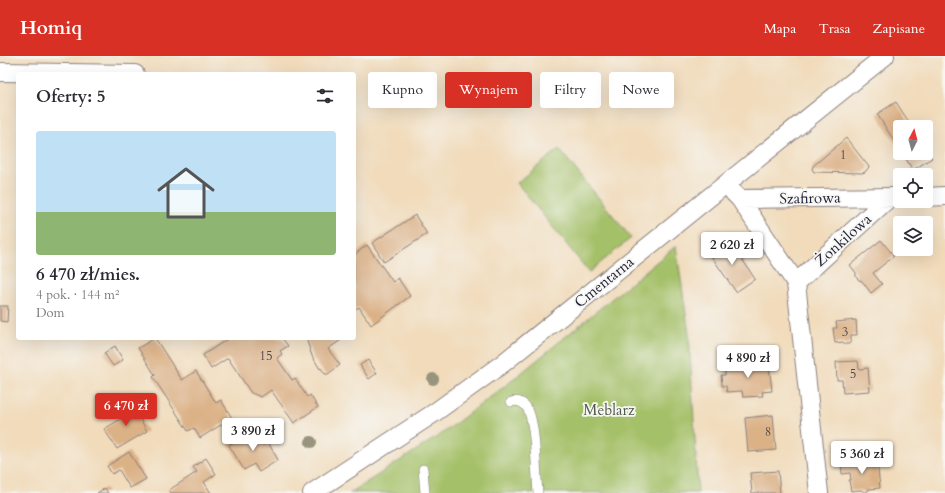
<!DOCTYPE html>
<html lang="pl">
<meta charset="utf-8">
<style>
:root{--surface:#fff;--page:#f7f7f7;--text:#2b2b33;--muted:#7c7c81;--accent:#d93025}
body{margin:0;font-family:Cardo,serif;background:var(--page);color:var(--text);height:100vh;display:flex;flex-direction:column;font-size:15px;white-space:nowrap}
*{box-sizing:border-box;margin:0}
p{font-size:13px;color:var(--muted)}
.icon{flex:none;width:22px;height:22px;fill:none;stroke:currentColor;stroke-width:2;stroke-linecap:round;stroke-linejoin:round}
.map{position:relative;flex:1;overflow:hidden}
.drawer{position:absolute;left:16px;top:16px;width:340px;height:268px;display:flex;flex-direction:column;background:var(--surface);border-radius:4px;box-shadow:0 4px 16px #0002}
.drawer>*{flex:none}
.banner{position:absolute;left:368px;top:16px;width:380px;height:36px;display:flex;gap:8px}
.needle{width:26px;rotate:6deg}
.controls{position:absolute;left:893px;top:64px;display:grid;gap:8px}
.controls a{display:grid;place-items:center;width:40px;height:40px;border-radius:4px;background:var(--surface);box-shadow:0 4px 16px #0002;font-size:20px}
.price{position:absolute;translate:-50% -34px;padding:0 9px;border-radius:4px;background:#fff;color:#222;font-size:13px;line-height:26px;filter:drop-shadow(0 1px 2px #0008)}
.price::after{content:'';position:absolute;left:50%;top:24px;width:12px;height:9px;margin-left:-6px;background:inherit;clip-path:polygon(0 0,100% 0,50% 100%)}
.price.selected{background:var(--accent);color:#fff}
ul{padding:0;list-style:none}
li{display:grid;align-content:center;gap:8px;height:212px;padding:0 20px}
li span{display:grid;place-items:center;height:124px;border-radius:4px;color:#555}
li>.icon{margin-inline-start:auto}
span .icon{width:72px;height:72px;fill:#fffc;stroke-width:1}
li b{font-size:17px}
h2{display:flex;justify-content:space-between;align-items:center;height:48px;padding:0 20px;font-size:17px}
.tag{padding:0 14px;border-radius:4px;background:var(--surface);box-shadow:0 4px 16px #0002;font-size:14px;line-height:36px}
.tag.selected{background:var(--accent);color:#fff}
header{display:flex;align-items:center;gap:24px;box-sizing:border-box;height:56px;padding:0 20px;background:var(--accent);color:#fff}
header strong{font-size:19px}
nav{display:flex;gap:22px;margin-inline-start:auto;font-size:14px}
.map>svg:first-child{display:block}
</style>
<header>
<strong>Homiq</strong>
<nav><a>Mapa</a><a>Trasa</a><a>Zapisane</a></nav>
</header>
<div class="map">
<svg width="945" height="437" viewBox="0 0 945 437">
<rect width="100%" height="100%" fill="#f6f6f2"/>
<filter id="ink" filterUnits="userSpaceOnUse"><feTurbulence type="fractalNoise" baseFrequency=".025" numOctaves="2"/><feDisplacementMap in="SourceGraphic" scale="8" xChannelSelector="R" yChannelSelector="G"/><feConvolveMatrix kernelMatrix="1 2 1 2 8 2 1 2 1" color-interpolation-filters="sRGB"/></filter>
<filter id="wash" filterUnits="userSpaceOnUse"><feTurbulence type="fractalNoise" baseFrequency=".012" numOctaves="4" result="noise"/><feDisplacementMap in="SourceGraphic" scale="16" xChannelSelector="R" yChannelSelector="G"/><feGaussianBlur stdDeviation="0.9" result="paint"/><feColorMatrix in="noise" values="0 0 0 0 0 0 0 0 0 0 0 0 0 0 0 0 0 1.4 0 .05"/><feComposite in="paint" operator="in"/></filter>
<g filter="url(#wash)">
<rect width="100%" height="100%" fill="#f1dbbb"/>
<path fill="#a4c067" stroke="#637151" d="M559,93l72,89 -42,34 -72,-89z
M676,190l13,88 9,159h-348l93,-60 66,-50z"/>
<g id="blocks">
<path fill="#dbb186" d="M896,46l16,25h-12v23l-23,-36z
M846,82l23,29 -4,5 -3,1 -48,-1 -2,-3 1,-3z
M926,93l6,9 -19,12 -11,-17h24z
M415,159l12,19 -43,28 -12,-19z
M729,183l26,40 -19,13 -27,-39z
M881,184l13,16 -21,17 9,11 -11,9 -9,-12 -3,-1 -3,-3v-4l-6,-8z
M367,189l26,37 5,-4 12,18 -39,29 -12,-18 -5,3v-55z
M0,250h8l-1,16 -7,-1z
M856,264l1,15h-6v6l-2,3h-4l-2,-2 -8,1 -2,-15h4l-1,-6z
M155,282l27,42 14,-9 20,32 5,-3 11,18 -32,20 -6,-10 -6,3 -35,-54 2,-2 -17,-27z
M229,282h53l6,8 -8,5 2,3 -5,4 15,22 3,-2 12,19 3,-2 8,12 -24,16 -23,-33 -10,7 -10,-4 -23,-35 -17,11 -8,-14z
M306,282h34l1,2 -13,9 12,16 -12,9h-3l-4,-6 -1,1 -8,-13z
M115,290l8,14 -10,6 -9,-13z
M368,304l9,13 -8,6 -9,-14z
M858,305l1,8 9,-1 2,23 -27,2 -1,-13h-5l-1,-18z
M741,306l1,1 13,-1v3l16,-1v1h-2l3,26 -10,1 1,4 -20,1 -1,-6 -15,1 -1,-6h-4l-1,-11h4v-7l10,-1z
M126,348l5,8 4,-2 12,21 -30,18 -13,-20 17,-10 -5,-9z
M773,359l3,35 -28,2 -3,-34z
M254,374l9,15 5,-3 10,18 -19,12 -5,-8 -10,6 -15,-25z
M129,396l17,27 -16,9 -11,-18 -7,4 -5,-8z
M206,402l10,16 -12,8 7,11h-40l-2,-3 28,-18 -4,-5z
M877,404l3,28 -11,1 -2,3h-3l-3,-2 -10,1 -2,-11h2l-1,-7 -8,1 -1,-11z
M778,415l2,22h-28l-2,-20z
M105,432l3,5h-11z"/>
</g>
</g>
<g filter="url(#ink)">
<use href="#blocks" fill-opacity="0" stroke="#8a7e7b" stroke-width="1"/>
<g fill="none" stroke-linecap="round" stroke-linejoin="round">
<g stroke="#8a7e7b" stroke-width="10">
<path id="lane" d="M511,346c7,-2 12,0 16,6 9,13 9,66 11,85
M423,413l2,24"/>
</g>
<g stroke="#8a7e7b" stroke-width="20">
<path id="street" d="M0,16l135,2
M733,136l7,7 56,84
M926,141l19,-1
M740,143l155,-2
M312,437l122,-80 68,-49 383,-308
M819,437l-23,-210 94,-86"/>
</g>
<use href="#lane" stroke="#fff" stroke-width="9"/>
<use href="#street" stroke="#fff" stroke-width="18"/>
</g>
<g fill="#98947d">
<circle cx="433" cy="323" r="6"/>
<circle cx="311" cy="386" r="6"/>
</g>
</g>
<g text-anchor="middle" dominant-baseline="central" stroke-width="3.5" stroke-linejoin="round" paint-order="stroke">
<g font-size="13" fill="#50464e">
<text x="843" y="99">1</text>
<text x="845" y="276">3</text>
<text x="266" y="300">15</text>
<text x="853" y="318">5</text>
<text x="768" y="376">8</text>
</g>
<g font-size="15" fill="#22223b" stroke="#f6f6f2">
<text transform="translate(810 142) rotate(-1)">Szafirowa</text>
<text transform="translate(843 184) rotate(-42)">Żonkilowa</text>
<text transform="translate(604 226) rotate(-39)">Cmentarna</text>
</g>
<g font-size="15" fill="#50594a" stroke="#f6f6f2">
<text x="609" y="354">Meblarz</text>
</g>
</g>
</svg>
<div class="controls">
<a><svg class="needle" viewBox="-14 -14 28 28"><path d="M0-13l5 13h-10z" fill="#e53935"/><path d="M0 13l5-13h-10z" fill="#7c7c81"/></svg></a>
<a><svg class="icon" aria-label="locate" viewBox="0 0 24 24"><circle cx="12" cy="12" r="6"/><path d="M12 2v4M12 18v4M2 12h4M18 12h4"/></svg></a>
<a><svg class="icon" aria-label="layers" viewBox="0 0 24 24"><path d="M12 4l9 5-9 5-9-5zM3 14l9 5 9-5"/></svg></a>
</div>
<b class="price" style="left:732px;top:210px">2 620 zł</b>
<b class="price" style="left:748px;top:323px">4 890 zł</b>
<b class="price selected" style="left:126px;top:371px">6 470 zł</b>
<b class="price" style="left:253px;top:396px">3 890 zł</b>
<b class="price" style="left:862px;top:419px">5 360 zł</b>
<div class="banner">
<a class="tag">Kupno</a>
<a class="tag selected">Wynajem</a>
<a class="tag">Filtry</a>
<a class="tag">Nowe</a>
</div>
<section class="drawer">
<h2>Oferty: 5<svg class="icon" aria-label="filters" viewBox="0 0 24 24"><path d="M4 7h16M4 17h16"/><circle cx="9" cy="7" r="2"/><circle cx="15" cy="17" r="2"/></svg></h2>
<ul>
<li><span style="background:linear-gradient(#bfe0f5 65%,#8fb573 0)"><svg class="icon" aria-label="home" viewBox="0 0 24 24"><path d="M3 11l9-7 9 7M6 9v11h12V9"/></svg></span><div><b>6 470 zł/mies.</b><p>4 pok. · 144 m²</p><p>Dom</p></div></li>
</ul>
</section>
</div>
